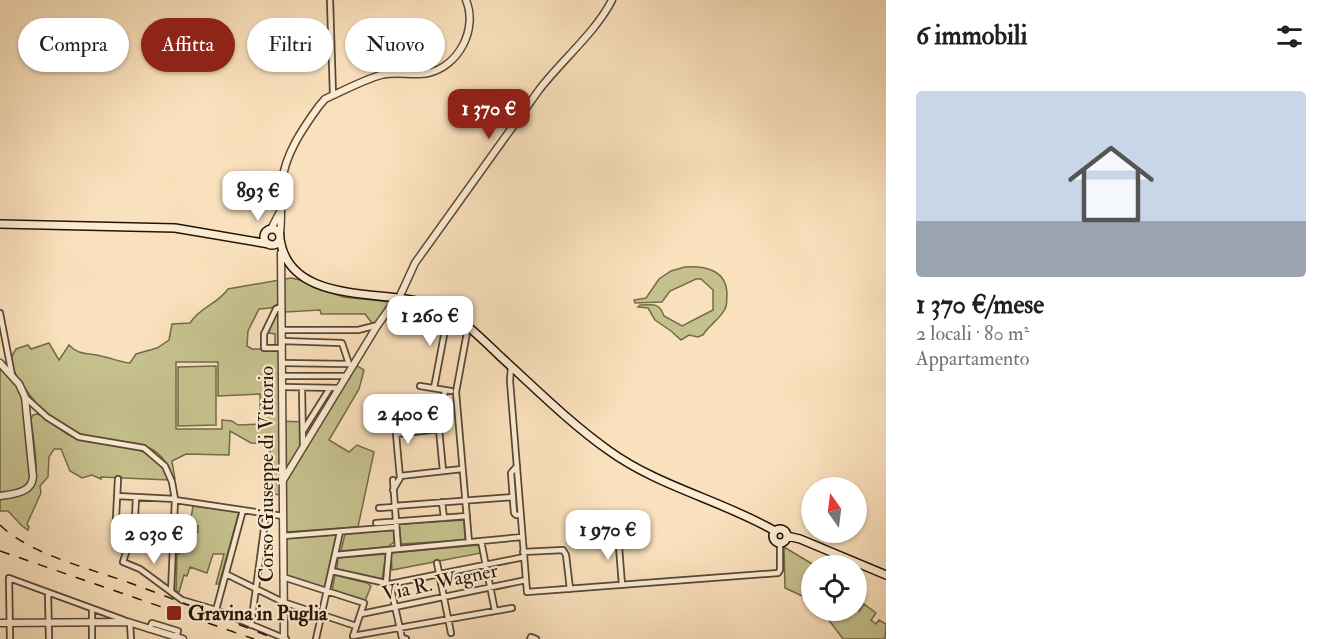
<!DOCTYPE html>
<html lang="it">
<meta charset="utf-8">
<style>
:root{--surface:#fff;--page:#f6f6f6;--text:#202124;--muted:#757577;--accent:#8f2418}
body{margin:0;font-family:"IM FELL Double Pica",serif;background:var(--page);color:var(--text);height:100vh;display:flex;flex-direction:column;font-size:22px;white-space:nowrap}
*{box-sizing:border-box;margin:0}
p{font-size:20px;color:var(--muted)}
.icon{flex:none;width:33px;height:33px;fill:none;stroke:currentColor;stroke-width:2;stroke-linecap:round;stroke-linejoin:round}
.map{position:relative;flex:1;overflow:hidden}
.drawer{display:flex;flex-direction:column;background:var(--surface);width:450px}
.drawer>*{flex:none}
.banner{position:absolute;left:18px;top:18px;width:570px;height:54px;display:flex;gap:12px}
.needle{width:39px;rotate:346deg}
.fabs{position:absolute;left:801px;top:477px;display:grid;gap:12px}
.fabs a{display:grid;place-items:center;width:66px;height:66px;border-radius:50%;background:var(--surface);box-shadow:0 2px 4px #0004;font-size:30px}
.price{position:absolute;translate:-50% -51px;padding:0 14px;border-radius:12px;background:#fff;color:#222;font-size:20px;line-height:39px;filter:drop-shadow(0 2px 3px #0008)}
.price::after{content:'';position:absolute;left:50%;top:36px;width:18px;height:14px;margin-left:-9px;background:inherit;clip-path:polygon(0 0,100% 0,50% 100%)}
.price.current{background:var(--accent);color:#fff}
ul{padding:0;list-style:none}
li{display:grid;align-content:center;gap:12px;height:318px;padding:0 30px}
li span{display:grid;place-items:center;height:186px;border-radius:6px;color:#555}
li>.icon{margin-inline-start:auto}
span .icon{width:108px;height:108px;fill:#fffc;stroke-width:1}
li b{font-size:26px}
h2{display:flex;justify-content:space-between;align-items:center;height:72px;padding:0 30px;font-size:26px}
.chip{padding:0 21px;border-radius:27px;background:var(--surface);box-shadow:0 2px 4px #0004;font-size:21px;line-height:54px}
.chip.current{background:var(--accent);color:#fff}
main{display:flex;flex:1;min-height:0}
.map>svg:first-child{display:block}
</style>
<main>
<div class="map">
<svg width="886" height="639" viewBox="0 0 886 639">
<rect width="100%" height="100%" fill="#fae1bd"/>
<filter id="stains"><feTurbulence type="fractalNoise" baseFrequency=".00333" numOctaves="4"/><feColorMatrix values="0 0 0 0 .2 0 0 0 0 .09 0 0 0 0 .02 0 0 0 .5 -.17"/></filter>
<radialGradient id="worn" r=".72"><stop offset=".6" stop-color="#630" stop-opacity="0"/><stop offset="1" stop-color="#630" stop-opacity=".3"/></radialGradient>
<path fill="#c5c18d" stroke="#746b49" stroke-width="1.5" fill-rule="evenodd" d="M685,267c21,-1 42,3 42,28 -1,5 1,9 -2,14 -5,10 -16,16 -22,26l-5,2 -9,-2 -8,5 -10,-9 -16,-11 -7,-12 -10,-1 2,-2c13,0 19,-3 24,11l18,10 31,-16v-20l-12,-11h-5l-26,12 -8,11 -27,1 -1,-3 12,-2 13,-19 12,-8z
M291,278l9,2 43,17 47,5 -14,22 -4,-1 -7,-9h-44l-1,-4 -35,2 -5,-10 -9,6 -12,1 -11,22 -1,15 5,3h23v-15l-6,-1 -1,-4 8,-18h4l-1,110 26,1 18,-3 33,-54 8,5 -5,19 -30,51 20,12 8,-7 17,7 -16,75 -72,5 -1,-37 -14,-1 -1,-50 -19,-1 -21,-12 -1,24 -43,-1 -14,7 3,18h-2c-14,-48 -54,-32 -90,-42 -11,-4 -26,-15 -35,-22 -9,-6 -36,-42 -37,-53 0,-5 3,-10 5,-13l12,-4 3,4 18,-6 10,17 10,-15c9,10 19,8 32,11 10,2 19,6 29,7l6,-9 21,-6 12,-8 3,-16 18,-1c10,-16 28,-19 38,-34zM176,362h42v34l42,-2v30l-22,1 -6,-4 -10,-1v9h-46z
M0,366l16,18 8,16 7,83 -7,6 -24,5z
M216,366v59l-38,1v-59z
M37,414c12,3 21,16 34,22 32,14 84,0 97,44l-67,-3v2l-9,-4 -10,3 -12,-7 -9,-22h-7l-5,8 -1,20 -8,9 1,7 -14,31 2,3 -1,3 -6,-4 -14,-15h-8v-13c9,-2 25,-3 31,-9 11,-10 1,-56 0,-70l2,-4z
M193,506l46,6 -20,72h-3l8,-30h-11l-6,19 -17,-6 -3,9 -3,-1 -5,17 -3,-1 1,-37h2l6,-25 13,3v-6l-8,-1z
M464,520l1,20 -64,4 -2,-20z
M394,530v12l-6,5 -47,4 4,-17z
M337,535l-12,53 -39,-12v-38z
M480,545l1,8 -89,17 -1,-17z
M784,547l30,18 -2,1 -1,34 -26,-12z
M386,554l-4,25 -45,-10 1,-11z
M335,575l32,8 4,3 -6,15 -33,-10z
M864,604l12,9 -5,7 5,4 3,-4 7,4 -1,15h-42l-21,-28 34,-1 1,-1 2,2z"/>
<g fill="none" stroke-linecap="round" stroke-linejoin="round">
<g stroke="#5a4833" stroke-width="8">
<path id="minor" d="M330,0l3,95
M282,307l-6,2 -12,25v14h18
M0,313l12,62
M468,327l-12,65 13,150
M282,330h76l20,-5
M282,341l60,2 7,21
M283,363l66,1
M511,366l-1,15 17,211 251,-19 2,-3v-27
M283,376h64
M420,386l31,5
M283,387l56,1
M302,388l1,58
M434,388l11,-58 6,-15
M25,397l22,20 32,20 65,11 21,18 7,16 3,17 -4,93
M442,408l3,-18
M303,431l27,-43
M517,466l-6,7 3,40 2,2h5
M400,476l62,-7
M118,479l-3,58 1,2 17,5 5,-3 2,-21 -5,-1 1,-22
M393,480l5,69
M393,490l7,-12 -4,-44 43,-5 4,42
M117,496l58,3
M175,500l108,16
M442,502l2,16
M394,506l119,-9
M379,508l15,-1
M376,523l91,-7
M618,534l4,51
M283,536l113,-9
M481,541l14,70
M129,543l-6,19 17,7 42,31 34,10 70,29
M523,552l40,-2 3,5 4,34
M335,555l187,-18
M437,563l14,70
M332,571l58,13 134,-27
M226,574l57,28 73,24
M283,577l81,26 -11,33
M386,584l3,-34
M390,584l12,54 4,1
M48,593l1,46
M92,609v30
M216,610l27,-100
M361,614l165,-34
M130,623l1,16
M251,625l15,-111
M149,629l3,-6 26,8 -2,6
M353,636l159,-28
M10,639l-1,-61 115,42
M316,639l24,-107
M530,639l1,-2 5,2"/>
</g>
<g stroke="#5a4833" stroke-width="9">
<path id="tertiary" d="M271,229l10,-19
M280,234c2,-17 0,-35 2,-52 3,-28 21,-54 37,-76l6,-7c18,-8 38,-19 56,-24 16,-4 32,1 47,-2 31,-7 50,-44 38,-73
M281,253l3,384
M282,482l95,-156 17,-24 5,-4 16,-35 124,-173c22,-29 57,-58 73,-90
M0,496c13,-2 32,-3 33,-19l-8,-80 -6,-13 -19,-21
M0,623l128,-1 55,17"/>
</g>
<g stroke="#241505" stroke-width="10">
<path id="secondary" d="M0,224l175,4 94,16
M264 237a8 8 0 1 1 16 0a8 8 0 1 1-16 0Z
M280,239c10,70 112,48 158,68 24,11 45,33 64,51 34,31 68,65 106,92 51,37 113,50 167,81
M773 536a7 7 0 1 1 14 0a7 7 0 1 1-14 0Z
M787,536l13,3 86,36"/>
</g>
<use href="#minor" stroke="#fcecd4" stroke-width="4.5"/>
<use href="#tertiary" stroke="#fcecd4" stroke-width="6"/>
<use href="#secondary" stroke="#fcecd4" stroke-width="7"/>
<path stroke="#241505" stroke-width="1.5" stroke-dasharray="10 10" stroke-linecap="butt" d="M0,525c31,30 89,43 130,58 49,18 97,37 146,56
M0,551l254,88"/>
</g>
<rect fill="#8f2418" stroke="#fcecd4" stroke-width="2" x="166" y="605" width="16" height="16" rx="3"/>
<g text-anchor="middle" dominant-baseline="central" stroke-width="4.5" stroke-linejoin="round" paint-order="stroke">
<g font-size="20" fill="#241505" stroke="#fcecd4">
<text transform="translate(266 474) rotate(-90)">Corso Giuseppe di Vittorio</text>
<text transform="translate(440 582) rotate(-12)">Via R. Wagner</text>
</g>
<g font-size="20" font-weight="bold" fill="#241505" stroke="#fcecd4" text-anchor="start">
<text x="188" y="613">Gravina in Puglia</text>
</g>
</g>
<rect width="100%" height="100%" filter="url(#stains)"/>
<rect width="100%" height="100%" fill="url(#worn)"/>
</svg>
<div class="fabs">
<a><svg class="needle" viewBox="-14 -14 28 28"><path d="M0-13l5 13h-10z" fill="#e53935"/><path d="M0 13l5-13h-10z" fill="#757577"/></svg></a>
<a><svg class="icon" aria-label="locate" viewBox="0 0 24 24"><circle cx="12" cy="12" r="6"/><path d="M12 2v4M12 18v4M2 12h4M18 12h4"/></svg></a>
</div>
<b class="price current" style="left:489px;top:140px">1 370 €</b>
<b class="price" style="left:258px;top:222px">893 €</b>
<b class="price" style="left:430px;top:347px">1 260 €</b>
<b class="price" style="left:408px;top:445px">2 400 €</b>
<b class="price" style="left:608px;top:561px">1 970 €</b>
<b class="price" style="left:154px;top:565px">2 030 €</b>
<div class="banner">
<a class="chip">Compra</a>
<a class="chip current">Affitta</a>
<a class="chip">Filtri</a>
<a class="chip">Nuovo</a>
</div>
</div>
<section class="drawer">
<h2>6 immobili<svg class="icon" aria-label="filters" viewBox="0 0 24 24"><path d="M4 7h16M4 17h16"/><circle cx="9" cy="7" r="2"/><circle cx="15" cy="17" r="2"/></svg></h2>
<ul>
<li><span style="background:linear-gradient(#c9d6e8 70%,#9aa5b1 0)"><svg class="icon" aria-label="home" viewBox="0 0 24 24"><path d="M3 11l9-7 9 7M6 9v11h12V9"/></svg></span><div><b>1 370 €/mese</b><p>2 locali · 80 m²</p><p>Appartamento</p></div></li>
</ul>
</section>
</main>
